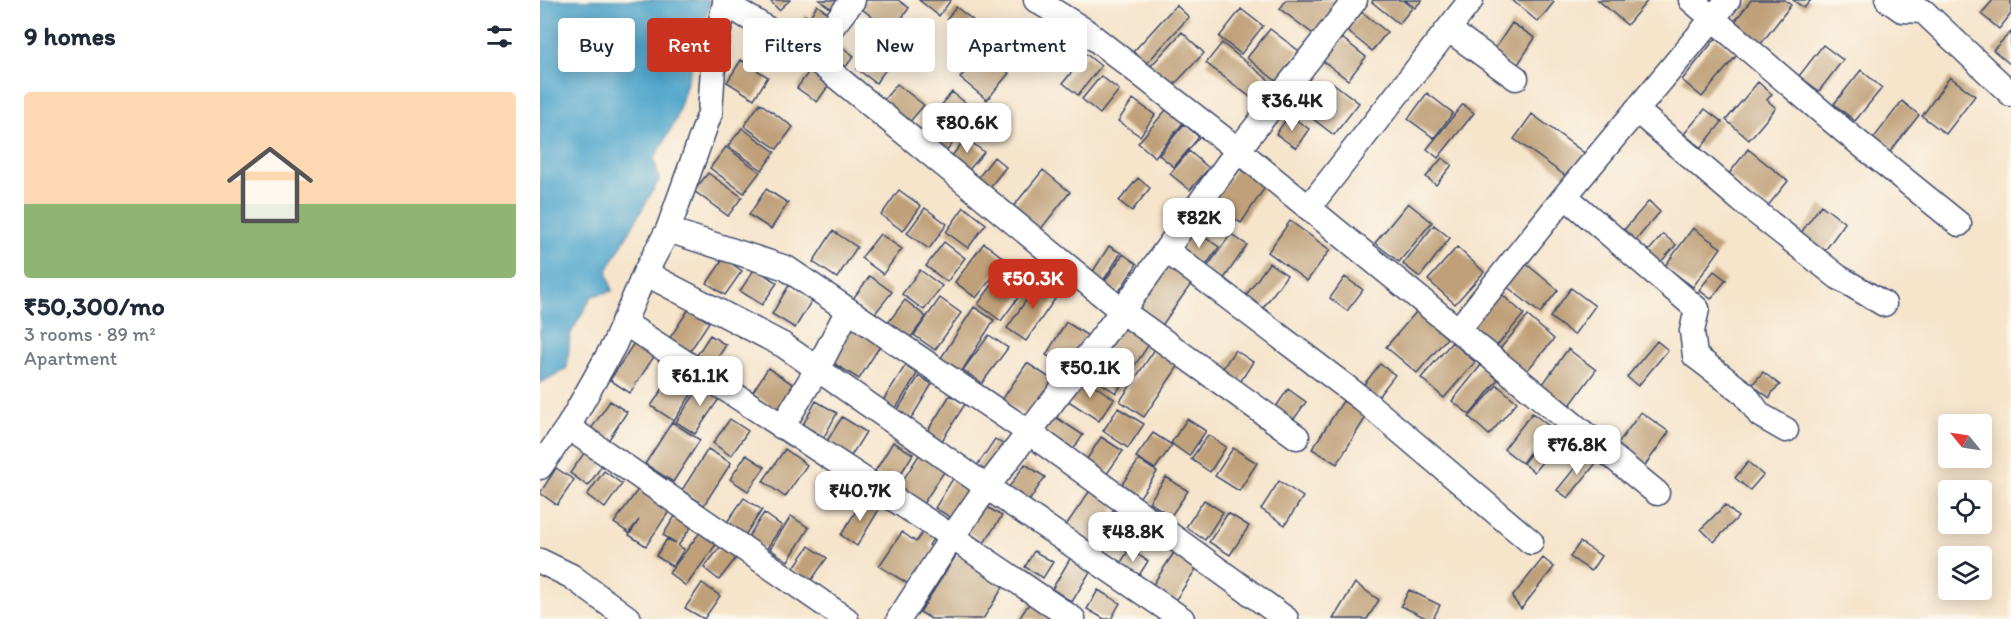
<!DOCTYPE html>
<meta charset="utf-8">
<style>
:root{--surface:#fff;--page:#f2f2f3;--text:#1f2937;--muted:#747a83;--line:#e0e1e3;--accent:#c8321e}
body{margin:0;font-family:Itim,sans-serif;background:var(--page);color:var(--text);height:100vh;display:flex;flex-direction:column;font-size:22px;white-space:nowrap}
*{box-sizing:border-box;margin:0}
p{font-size:20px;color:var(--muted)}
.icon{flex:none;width:33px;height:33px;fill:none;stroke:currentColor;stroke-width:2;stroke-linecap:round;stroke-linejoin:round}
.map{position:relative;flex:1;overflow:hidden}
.details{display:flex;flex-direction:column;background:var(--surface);width:540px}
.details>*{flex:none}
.top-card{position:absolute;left:18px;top:18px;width:570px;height:54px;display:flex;gap:12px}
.needle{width:39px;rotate:300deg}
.tools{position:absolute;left:1398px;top:414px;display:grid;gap:12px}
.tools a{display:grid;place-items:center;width:54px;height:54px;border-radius:6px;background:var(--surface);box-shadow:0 3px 15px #0003;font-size:30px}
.price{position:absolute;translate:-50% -51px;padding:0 14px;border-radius:12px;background:#fff;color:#222;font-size:20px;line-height:39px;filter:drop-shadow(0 2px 3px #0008)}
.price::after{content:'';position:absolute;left:50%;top:36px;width:18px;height:14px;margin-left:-9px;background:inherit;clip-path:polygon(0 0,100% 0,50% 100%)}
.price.on{background:var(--accent);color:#fff}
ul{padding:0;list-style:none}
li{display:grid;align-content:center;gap:12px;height:318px;padding:0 24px}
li+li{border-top:2px solid var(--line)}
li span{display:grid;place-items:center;height:186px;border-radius:6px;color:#555}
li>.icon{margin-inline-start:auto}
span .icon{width:108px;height:108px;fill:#fffc;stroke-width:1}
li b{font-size:26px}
h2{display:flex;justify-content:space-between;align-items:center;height:72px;padding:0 24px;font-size:26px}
.chip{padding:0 21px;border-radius:6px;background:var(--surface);box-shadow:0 3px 15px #0003;font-size:21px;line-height:54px}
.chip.on{background:var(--accent);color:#fff}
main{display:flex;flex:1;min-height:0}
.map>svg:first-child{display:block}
</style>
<main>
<section class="details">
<h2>9 homes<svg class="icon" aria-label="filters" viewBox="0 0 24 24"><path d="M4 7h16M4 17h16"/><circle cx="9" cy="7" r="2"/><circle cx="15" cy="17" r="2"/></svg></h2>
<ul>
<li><span style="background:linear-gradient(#ffd9b3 60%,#8fb573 0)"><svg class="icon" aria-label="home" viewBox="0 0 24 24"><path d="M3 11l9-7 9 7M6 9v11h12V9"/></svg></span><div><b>₹50,300/mo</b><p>3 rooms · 89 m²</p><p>Apartment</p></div></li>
</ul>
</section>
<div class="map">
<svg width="1471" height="619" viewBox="0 0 1471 619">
<rect width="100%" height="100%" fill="#fbf7ec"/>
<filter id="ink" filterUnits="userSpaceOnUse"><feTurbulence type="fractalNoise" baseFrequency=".0167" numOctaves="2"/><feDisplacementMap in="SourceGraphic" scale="12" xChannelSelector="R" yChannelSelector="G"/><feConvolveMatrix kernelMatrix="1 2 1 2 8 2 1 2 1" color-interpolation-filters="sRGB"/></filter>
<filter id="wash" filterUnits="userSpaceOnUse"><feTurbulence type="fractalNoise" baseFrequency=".008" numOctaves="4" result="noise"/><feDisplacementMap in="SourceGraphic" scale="24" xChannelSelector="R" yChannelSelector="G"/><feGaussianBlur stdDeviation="1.35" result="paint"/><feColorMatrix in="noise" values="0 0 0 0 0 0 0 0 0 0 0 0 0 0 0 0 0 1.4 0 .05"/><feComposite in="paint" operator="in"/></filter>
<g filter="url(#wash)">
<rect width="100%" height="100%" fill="#f6e4cb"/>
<path fill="#50a6cc" stroke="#366a95" stroke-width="1.5" d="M0,0h169l1,2 -34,118 -22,39 5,21 -52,90 5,21 -20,5 -22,39 -3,33 -27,15z"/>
<g id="blocks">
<path fill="#bfa079" d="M233,0h17l-11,10 -8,-8z
M279,0h25l-8,12z
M322,0h36l11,8 -17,24 -34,-26z
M379,0h32l-12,16z
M746,0h52l3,2 -25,34 -36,-27z
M833,0h29l10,8 -13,16 -27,-22z
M865,0h17l-7,8z
M972,0h40l2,2 -16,20z
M1058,0h50l-21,25z
M1211,0h34l6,5 -31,40 -27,-21z
M1253,0h18l-7,8z
M1453,0h18v14l-12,15 -18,-15z
M277,5l15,11 -8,11 -14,-11z
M636,5l13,12 -43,47 -13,-12z
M416,7l17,13 -10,11 -16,-12z
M701,9l22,17 -22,28 -22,-17z
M822,12l25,20 -15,19 -25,-20z
M265,15l18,14 -10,13 -18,-13z
M488,21l11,7 -12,17 -10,-7z
M972,23l23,15 -20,31 -23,-16z
M730,29l29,22 -23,30 -29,-23z
M642,32l22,21 -33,35 -22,-20z
M1471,32v33l-18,-15z
M509,38l10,7 -12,17 -10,-8z
M802,38l24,19 -18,23 -25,-19z
M1176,38l21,17 -35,42 -20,-17z
M291,39l23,17 -13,17 -23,-18z
M682,43l48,38 -16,19 -48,-37z
M1283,45l20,15 -24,31 -20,-15z
M331,50l19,14 -14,19 -19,-14z
M441,51l28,22 -22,27 -27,-22z
M546,54l15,12 -23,29 -15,-12z
M201,60l27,17 -14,22 -27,-17z
M270,70l19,15 -12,17 -20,-14z
M1321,70l21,18 -27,33 -21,-17z
M561,76l18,14 -19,24 -18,-15z
M1410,77l25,19 -29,38 -24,-18z
M1218,82l14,12 -5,6 9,8 -27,32 -23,-20z
M793,83l26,20 -25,32 -26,-20z
M357,84l27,21 -16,19 -26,-22z
M412,92l25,20 -31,40 -26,-20z
M887,93l26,20 -19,25 -26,-19z
M593,99l22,16 -15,21 -22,-15z
M1362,101l17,14 -29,37 -17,-13z
M220,103l33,24 -16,22 -33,-23z
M631,104l16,14 -32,39 -17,-14z
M923,104l11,9 -36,45 -11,-9z
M1165,109l17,13 -21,26 -17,-14z
M992,114l55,41 -17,24 -56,-40z
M749,115l20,14 -13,19 -20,-14z
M644,124l15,13 -25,30 -15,-12z
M202,128l33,24 -13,18 -34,-24z
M426,138l18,14 -16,19 -17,-14z
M186,147l34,25 -16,21 -34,-25z
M1208,149l40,32 -21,26 -39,-32z
M649,151l20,17 -19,22 -20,-16z
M454,157l12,10 -16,20 -12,-9z
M902,158l10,7 -16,20 -10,-8z
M697,167l29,19 -25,37 -29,-19z
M503,170l27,22 -30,38 -28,-22z
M168,173l34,24 -14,19 -34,-25z
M598,178l12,10 -18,23 -13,-10z
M226,189l22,14 -17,26 -22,-14z
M359,190l22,16 -18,25 -22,-16z
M1109,201l11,11 -25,29 -12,-10z
M868,203l24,19 -33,40 -24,-19z
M1281,205l24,18 -21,29 -24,-18z
M424,207l22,17 -18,24 -22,-16z
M385,208l22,16 -18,25 -22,-16z
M750,221l40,29 -23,31 -39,-29z
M894,225l16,13 -30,39 -17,-13z
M1153,228l28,20 -28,39 -28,-21z
M654,230l25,17 -15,21 -25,-16z
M293,231l24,16 -20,31 -24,-16z
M340,234l22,15 -19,25 -22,-16z
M691,234l16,11 -26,38 -17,-12z
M1123,234l13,11 -17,19 -12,-11z
M404,242l21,16 -18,24 -21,-16z
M444,243l22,17 -30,38 -21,-16z
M569,246l12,7 -19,30 -12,-7z
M917,247l27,25 -29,32 -27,-24z
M583,254l14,10 -19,29 -15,-9z
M184,258l18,13 -17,24 -18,-12z
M629,259l27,18 -38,54 -26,-19z
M984,262l34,28 -18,23 -35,-28z
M468,263l23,17 -30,41 -23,-17z
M729,263l18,12 -26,36 -17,-13z
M215,268l22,15 -15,22 -22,-14z
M380,270l22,16 -18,24 -22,-16z
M1174,271l12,9 -15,19 -12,-9z
M330,276l22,16 -19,24 -21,-16z
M805,277l18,13 -16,21 -17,-13z
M500,280l19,13 -33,48 -19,-13z
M249,285l23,15 -17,28 -23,-14z
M1031,288l24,18 -21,29 -24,-18z
M959,292l25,22 -30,35 -24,-22z
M400,298l21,15 -26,37 -21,-15z
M365,300l21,17 -18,24 -21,-17z
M434,307l20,13 -34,54 -21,-13z
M149,309l20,13 -20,31 -20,-14z
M877,311l30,27 -30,35 -31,-26z
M988,316l26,23 -29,34 -27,-22z
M316,320l29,18 -26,41 -29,-18z
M526,322l24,15 -20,32 -24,-14z
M579,322l31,21 -34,50 -31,-21z
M170,335l16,10 -15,23 -16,-10z
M449,335l19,13 -26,35 -19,-13z
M97,338l20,14 -27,41 -20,-13z
M1117,341l11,9 -30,36 -11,-9z
M912,342l23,20 -31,36 -23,-20z
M615,349l24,16 -35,52 -24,-16z
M1028,349l28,21 -28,38 -28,-20z
M695,350l18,12 -16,25 -18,-13z
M140,363l22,15 -28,43 -23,-15z
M487,363l26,17 -25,37 -26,-17z
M840,364l15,11 -18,23 -15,-11z
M942,364l17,14 -29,37 -18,-14z
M365,366l12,8 -24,39 -13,-8z
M228,368l26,17 -16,25 -26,-17z
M1223,372l17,13 -7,6 -3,7 -18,-13z
M379,376l13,8 -23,38 -14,-8z
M542,377l32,22 -15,22 -32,-21z
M164,380l19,13 -28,41 -19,-12z
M957,385l20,17 -28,33 -20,-18z
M748,389l18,13 -17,24 -18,-12z
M410,395l15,9 -25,40 -15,-9z
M70,401l17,11 -19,29 -17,-12z
M276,401l21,12 -13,24 -21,-12z
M803,401l23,16 -29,47 -25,-15z
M578,408l26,16 -16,24 -25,-17z
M1101,412l28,20 -28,39 -28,-21z
M992,413l17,13 -27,37 -18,-14z
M514,416l29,19 -14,21 -29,-19z
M302,417l24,15 -15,24 -24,-15z
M190,419l18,12 -17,25 -18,-13z
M647,419l19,12 -17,25 -18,-13z
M132,422l28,18 -27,42 -28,-18z
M1013,427l11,8 -30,37 -11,-9z
M613,433l19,12 -17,24 -19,-12z
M668,435l18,12 -16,25 -19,-13z
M561,437l22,14 -17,24 -21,-13z
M455,439l15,10 -22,34 -16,-10z
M353,442l20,12 -19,31 -20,-12z
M693,448l24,15 -18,28 -24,-15z
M47,449l18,12 -17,25 -18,-13z
M168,449l23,14 -27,42 -22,-15z
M245,449l22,16 -22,32 -22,-16z
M1046,454l11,8 -29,36 -11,-8z
M206,455l19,12 -17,24 -18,-12z
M379,455l25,17 -21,32 -25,-16z
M599,460l18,12 -17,25 -18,-13z
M1208,462l15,13 -13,15 -15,-12z
M485,464l20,13 -18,27 -20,-14z
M16,468l18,12 -17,25 -17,-12z
M64,471l18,13 -17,24 -18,-13z
M417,472l20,12 -22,36 -20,-12z
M626,477l22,14 -17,25 -22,-14z
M739,481l24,16 -18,28 -24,-16z
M99,488l31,22 -24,36 -17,-11 10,-15 -10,13 -15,-10z
M551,489l25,17 -26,39 -26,-17z
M204,498l18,12 -17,25 -18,-13z
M324,498l16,10 -23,38 -16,-11z
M664,500l19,12 -18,28 -19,-13z
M439,502l23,14 -18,27 -23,-15z
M1185,505l13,12 -24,25 -13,-13z
M224,513l18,13 -16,24 -18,-13z
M688,513l21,13 -19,29 -21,-13z
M135,516l16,11 -13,19 6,3 -11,18 -17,-11 11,-17 9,4 -13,-8z
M251,516l18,12 -21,33 -18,-12z
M385,529l10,7 -6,9 5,4 -24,36 -31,-19 23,-34 14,10z
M161,531l16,12 -31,43 -17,-13z
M1040,542l21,14 -10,15 -21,-14z
M181,546l15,12 -17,22 -15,-12z
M269,546l18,12 -17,24 -18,-12z
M589,549l19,12 -10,16 -19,-11z
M494,551l19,11 -10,16 -18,-11z
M635,551l23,15 -25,38 -23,-15z
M534,552l20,13 -22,37 -20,-13z
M417,554l48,30 -22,35h-52l-11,-7z
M1003,558l11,9 -33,42 -9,-12z
M162,583l18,13 -16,23 -19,-11z
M815,583l24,17 -12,19h-34z
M558,590l22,13 -9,16h-7l-17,-10z
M869,590l31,15 -7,14h-5l-27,-13z
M490,602l22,13 -2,4h-31z"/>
</g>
</g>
<g filter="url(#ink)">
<use href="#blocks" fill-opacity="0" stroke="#3c4a6e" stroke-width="1.5"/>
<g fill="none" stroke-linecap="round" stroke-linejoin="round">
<g stroke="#3c4a6e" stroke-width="27">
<path id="minor" d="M185,0v3l85,52 312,256 175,126
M496,0l48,30 154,120 419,343
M1151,0l152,130 116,94
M1348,0l14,10 21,1 88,83
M909,30l67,48
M270,55l43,-55
M1096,110l106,91 96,76 46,27
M1025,196l132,113 -5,22 3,25 50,38 15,21 26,15
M769,207l162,-207
M128,230l118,38 244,165 256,186
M626,250l196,149 169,143
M105,273l138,72 204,142 195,132
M83,322l329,215 121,82
M918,330l107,-134 163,-196
M28,427l278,192
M242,427l36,-59 30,-58
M0,467l28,-40 46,-82 31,-72 23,-43 42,-117 4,-60 11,-50
M0,561l31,15 58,43
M359,619l53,-82 35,-50 135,-176 116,-161 117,-150"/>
</g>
<use href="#minor" stroke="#fff" stroke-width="24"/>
</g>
</g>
</svg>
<div class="tools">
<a><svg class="needle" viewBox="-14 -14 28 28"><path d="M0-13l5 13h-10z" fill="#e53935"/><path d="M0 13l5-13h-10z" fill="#747a83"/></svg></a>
<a><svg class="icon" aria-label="locate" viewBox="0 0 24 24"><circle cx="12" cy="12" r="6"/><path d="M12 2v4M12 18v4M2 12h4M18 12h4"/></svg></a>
<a><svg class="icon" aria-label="layers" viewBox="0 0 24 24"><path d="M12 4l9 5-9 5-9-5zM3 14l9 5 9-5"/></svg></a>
</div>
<b class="price" style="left:752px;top:132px">₹36.4K</b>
<b class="price" style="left:427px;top:154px">₹80.6K</b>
<b class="price" style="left:659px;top:249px">₹82K</b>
<b class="price on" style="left:493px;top:310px">₹50.3K</b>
<b class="price" style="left:550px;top:399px">₹50.1K</b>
<b class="price" style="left:160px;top:407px">₹61.1K</b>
<b class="price" style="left:1037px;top:476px">₹76.8K</b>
<b class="price" style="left:320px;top:522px">₹40.7K</b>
<b class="price" style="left:593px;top:563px">₹48.8K</b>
<div class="top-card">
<a class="chip">Buy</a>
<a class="chip on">Rent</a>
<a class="chip">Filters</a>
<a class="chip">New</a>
<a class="chip">Apartment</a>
</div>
</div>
</main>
